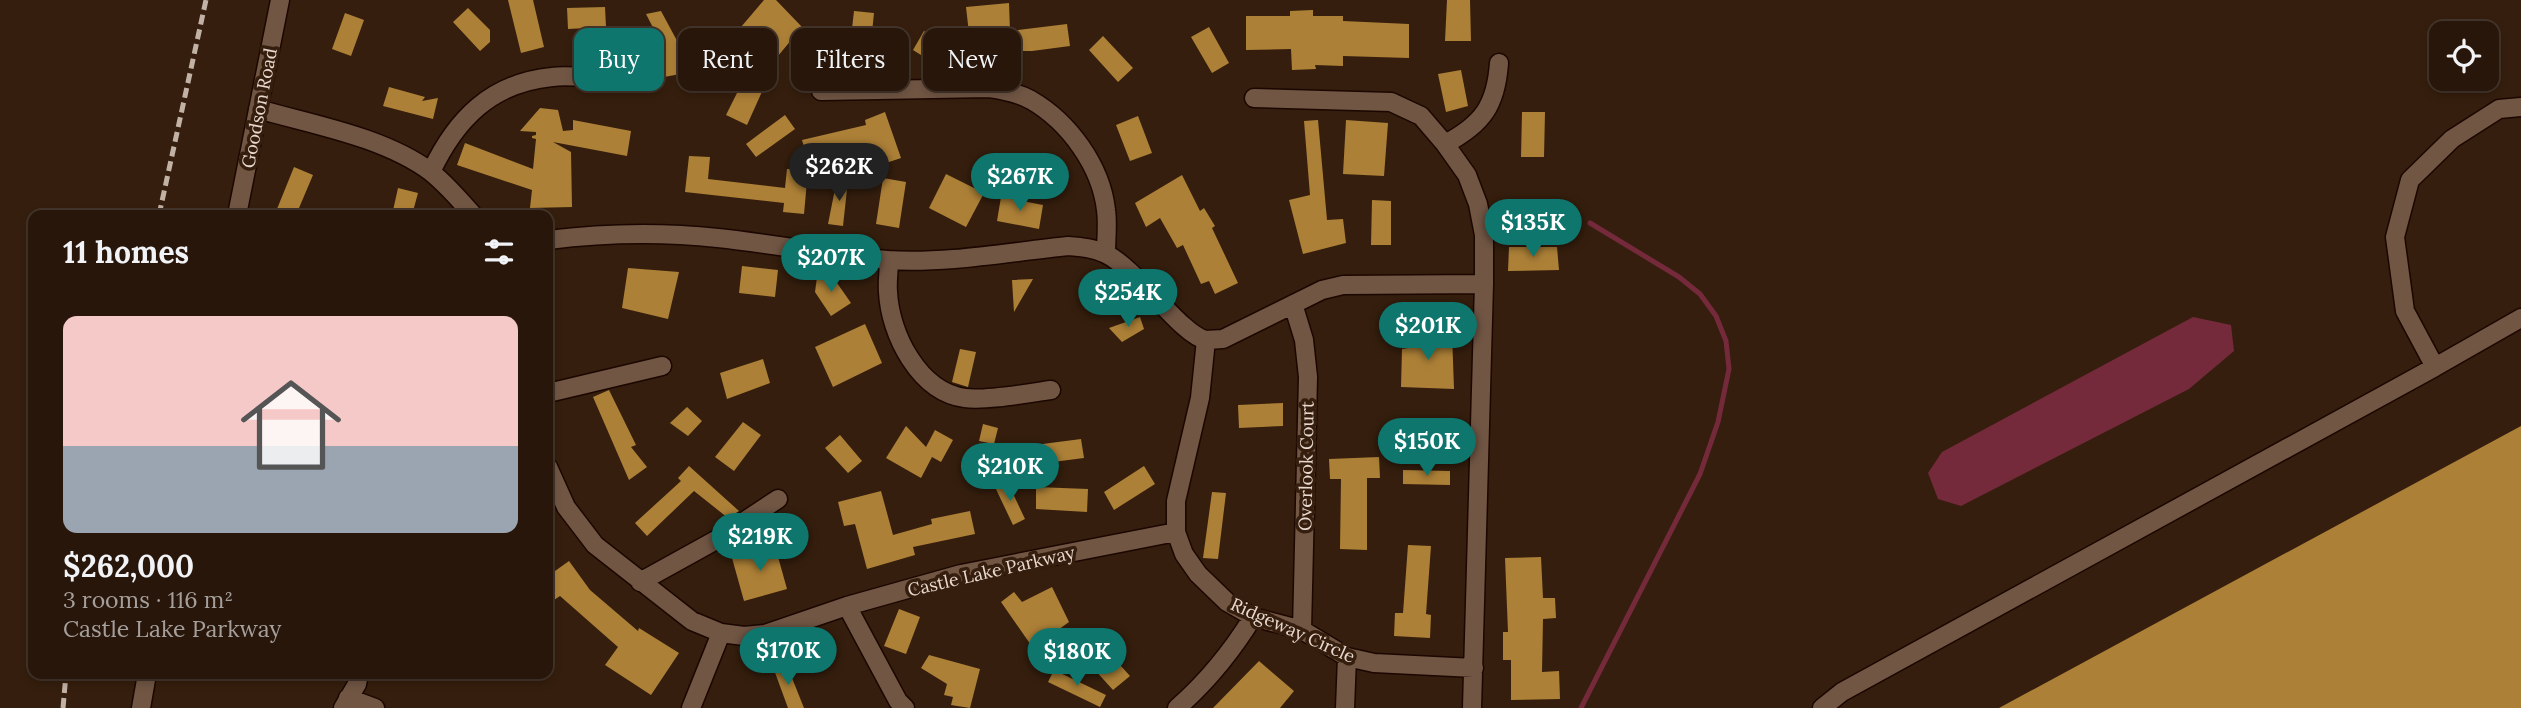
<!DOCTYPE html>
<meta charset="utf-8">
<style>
:root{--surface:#28160a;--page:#301f13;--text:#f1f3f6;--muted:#a59f9c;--line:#44352b;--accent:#0f766e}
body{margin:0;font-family:Lora,serif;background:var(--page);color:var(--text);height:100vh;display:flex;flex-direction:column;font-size:26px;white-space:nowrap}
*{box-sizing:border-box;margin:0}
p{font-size:23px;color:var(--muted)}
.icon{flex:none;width:38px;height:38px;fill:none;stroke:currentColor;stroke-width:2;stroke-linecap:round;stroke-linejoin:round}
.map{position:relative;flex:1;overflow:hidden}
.panel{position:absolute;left:28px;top:210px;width:525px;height:469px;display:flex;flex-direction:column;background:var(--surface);border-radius:14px;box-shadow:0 4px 10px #0003,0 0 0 2px var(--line)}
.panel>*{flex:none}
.hud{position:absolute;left:574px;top:28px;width:665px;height:63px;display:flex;gap:14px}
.tools{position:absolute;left:2429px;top:21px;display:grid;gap:14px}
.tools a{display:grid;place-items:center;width:70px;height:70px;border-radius:14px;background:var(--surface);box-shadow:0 4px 10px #0003,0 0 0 2px var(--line);font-size:35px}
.price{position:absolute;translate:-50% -60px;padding:0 16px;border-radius:24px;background:var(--accent);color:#fff;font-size:23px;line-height:46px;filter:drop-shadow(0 2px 4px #0008)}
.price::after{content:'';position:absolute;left:50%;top:42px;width:21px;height:16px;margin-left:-10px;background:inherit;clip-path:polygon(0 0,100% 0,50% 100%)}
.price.current{background:#222;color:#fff}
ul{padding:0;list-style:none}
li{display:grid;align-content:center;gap:14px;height:371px;padding:0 35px}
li+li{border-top:2px solid var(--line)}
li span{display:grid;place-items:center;height:217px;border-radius:14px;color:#555}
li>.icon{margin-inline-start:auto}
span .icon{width:126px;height:126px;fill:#fffc;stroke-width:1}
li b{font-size:30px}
h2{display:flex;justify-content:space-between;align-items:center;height:84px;padding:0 35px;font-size:30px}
.chip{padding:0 24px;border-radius:14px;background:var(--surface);box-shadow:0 4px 10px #0003,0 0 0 2px var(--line);font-size:24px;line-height:63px}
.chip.current{background:var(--accent);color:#fff}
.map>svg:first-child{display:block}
</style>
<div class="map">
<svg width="2521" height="708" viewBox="0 0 2521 708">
<rect width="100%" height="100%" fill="#351e0d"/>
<path fill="#742a3b" d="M2193,317l38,8 3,26 -45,38 -228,117 -23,-7 -10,-26 14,-21z"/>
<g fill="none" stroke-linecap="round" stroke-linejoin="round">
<path stroke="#742a3b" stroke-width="5" d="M1581,708l119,-234 18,-52 11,-53 -3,-28 -10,-25 -16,-22 -21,-17 -89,-54"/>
</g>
<path fill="#ad8037" d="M508,0h25l11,47 -23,6z
M764,0h12l26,27 -24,29 -37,-29z
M1447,0h23l1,41h-26z
M1009,3l1,28 57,-7 3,22 -38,5h-61l-5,-44z
M605,7l1,20 -38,2 -1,-21z
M468,8l22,22v12l-10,9 -27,-29z
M1313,10v6h30v5l66,3v34l-66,-2v10l-28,-1 1,4 -24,1 -1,-21 -45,1v-34h44v-5z
M661,11l21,39 10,-1 5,22 -44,8 -4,-22 17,-4 -20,-39z
M854,11l20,2 -4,39 -9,5 -12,-2z
M345,13l19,7 -13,36 -19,-7z
M1209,27l20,36 -17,10 -21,-36z
M924,31l16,10 -11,19 -16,-10z
M1103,36l30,32 -15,14 -29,-32z
M1461,70l7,36 -22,6 -8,-38z
M745,77l20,8 -18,40 -21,-10z
M389,87l36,10 -3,4 16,-3 -5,21 -50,-13z
M540,108l18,2 5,21 10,-1v-10l58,11 -4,25 -74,-14 18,10 1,55 -42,1 2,-18 -75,-25 8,-22 68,26 3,-30 -4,-1v-2l4,-1v-3l-16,-1z
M885,112l16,46 -21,7 -6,-18 -65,17 -7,-24 64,-15 -1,-5z
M1522,112h23l-1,45h-23z
M785,115l10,14 -39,28 -10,-13z
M1138,116l14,37 -22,8 -14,-36z
M1318,120l9,100 16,-1 3,24 -43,11 -14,-54 21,-5 -6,-74z
M1346,120l42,3 -4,53 -41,-2z
M689,156l21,1 -2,22 77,9 2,-19 21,1 -4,44 -21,-2 1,-9 -99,-11z
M294,167l19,8 -17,40h-4l-15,-6z
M946,174l38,19 -18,34 -37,-19z
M1182,175l18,36 4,-3 11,18 -3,2 26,55 -23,11 -6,-13 -8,3 -18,-39 -6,3 -17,-30 -14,9 -11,-24z
M883,178l23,4 -7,46 -23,-4z
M837,179l11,1 -5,46 -15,-2z
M398,188l20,5 -6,22h-20z
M1001,197l42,8 -4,24 -42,-8z
M1372,200l19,1v44h-20z
M1509,247h48l2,23 -51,1z
M742,266l36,4 -3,27 -36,-4z
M628,268l51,4 -11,47 -46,-11z
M828,270l23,33 -20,13 -16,-24 2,-15z
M1033,279l-19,33 -2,-32z
M1140,317l4,12 -22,13 -13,-14z
M865,324l17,39 -49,24 -18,-40z
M1452,333l2,56 -53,-2 1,-38 6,-1v-14z
M960,349l16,3 -8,35 -16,-5z
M763,359l7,24 -43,16 -7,-26z
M609,390l27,55 -5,2 16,20 -18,13 -36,-83z
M1283,403v23l-44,2 -1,-23z
M687,407l15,14 -14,15 -18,-13z
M743,422l18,13 -27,36 -19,-14z
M983,424l15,4 -4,16 -15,-3z
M906,426l20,21 9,-17 18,10 -12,22 -9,-5 -11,21 -35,-20z
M2521,426v282h-522z
M840,435l22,26 -14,12 -23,-25z
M1081,439l3,19 -47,6 -2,-19z
M1379,457l1,21h-13v72l-27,-1 1,-70h-11l-1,-20z
M689,466l50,45 -11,7 -34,-27 -47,45 -12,-13 46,-42 -3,-3z
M1144,466l11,18 -41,26 -10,-18z
M1403,470l47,1v14l-47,-1z
M1007,481l18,38 -12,6 -18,-38z
M1036,487l52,2 -1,23 -51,-3z
M881,491l12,44 39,-11 -1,-5 39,-8 5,23 -62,13 2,8 -48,14 -12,-45 -11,2 -6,-24z
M1212,492l14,1 -8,66 -15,-1z
M1408,545l23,1 -5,68 5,1 -1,23 -36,-2 1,-23h8z
M775,546l12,43 -43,12 -12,-43z
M1541,557l2,41h12l1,20 -13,1 -1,53 17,-1 1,28 -49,1v-40h-8v-28h5l-3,-74z
M569,561l21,29 48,41 1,-3 40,25 -28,42 -46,-30 13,-18 -58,-51 -12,8v-28z
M1052,587l17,35 -36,26 -32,-46 13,-10 8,10z
M899,609l21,8 -14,37 -22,-8z
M1092,634l38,42 -17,14 -38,-42z
M929,655l51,14 -10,39 -19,-3 2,-8 -9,-2 3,-11 -26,-16z
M1259,661l35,30 -14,17h-67z
M786,663l18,45h-16l-15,-41z
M1054,670l52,25 -6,12 -52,-25z"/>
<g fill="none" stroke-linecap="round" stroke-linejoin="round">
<g stroke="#1c0700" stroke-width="21">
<path id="minor" d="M821,91l168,-3c15,2 29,5 42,12 38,22 70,66 75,110 2,14 0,29 0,44
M1254,98l137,4 30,14 24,28 22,31 11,29 6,31v49l-12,424
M258,109c56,16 126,28 173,63 16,13 29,28 42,43
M1445,144c38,-20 51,-39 54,-81
M431,172c25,-53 60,-89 121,-95 14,-2 29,0 43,1
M237,215l43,-215
M548,240c56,-7 114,-8 170,-2 56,6 113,17 169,22 60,4 122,-8 181,-14 13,1 26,2 38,8 31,15 75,81 100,86 5,0 12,-1 17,-1l99,-49 21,-5 141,-1
M889,260c0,10 -2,22 -1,32 2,42 31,100 77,106 20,3 64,-5 86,-8
M1293,304l11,36 4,37 -6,253
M1206,340l-6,58 -24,103v31l8,22 14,20 29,28 26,15 49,13 45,27 27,6 100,5
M2435,367l86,-49
M548,393l114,-27
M548,467l18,40 29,38 97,76 29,12 23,3 21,-2 82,-28 114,-32 215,-42
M640,582l76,-42 62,-41
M847,606l51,95 7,7
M348,698l27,10
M141,708l6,-34
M343,708l14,-24 2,-10
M691,708l30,-75
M1177,708c31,-27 55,-57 76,-91
M1345,708l2,-51
M1822,708l20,-16 593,-325 -30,-56 -10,-74 15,-57 42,-41 47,-30 22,-2"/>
</g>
<use href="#minor" stroke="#715644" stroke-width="18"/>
<path stroke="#c2b1a5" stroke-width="5" stroke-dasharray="10 5" stroke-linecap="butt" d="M159,215l47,-215
M63,708l3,-34"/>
</g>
<g text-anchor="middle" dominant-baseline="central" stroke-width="7" stroke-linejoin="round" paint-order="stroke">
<g font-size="18" fill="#e8d8ce" stroke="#351e0d">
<text transform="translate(259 108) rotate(-79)">Goodson Road</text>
<text transform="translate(1306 466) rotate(-89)">Overlook Court</text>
<text transform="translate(991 571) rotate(-13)">Castle Lake Parkway</text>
<text transform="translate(1293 630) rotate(24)">Ridgeway Circle</text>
</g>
</g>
</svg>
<div class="tools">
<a><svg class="icon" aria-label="locate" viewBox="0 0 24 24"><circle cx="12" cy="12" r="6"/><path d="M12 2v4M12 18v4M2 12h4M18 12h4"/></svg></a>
</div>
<b class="price current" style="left:839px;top:203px">$262K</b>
<b class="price" style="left:1020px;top:213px">$267K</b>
<b class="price" style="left:1533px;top:259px">$135K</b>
<b class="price" style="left:831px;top:294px">$207K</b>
<b class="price" style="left:1128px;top:329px">$254K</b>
<b class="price" style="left:1428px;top:362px">$201K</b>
<b class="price" style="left:1427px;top:478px">$150K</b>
<b class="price" style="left:1010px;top:503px">$210K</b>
<b class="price" style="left:760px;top:573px">$219K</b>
<b class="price" style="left:788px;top:687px">$170K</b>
<b class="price" style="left:1077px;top:688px">$180K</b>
<div class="hud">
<a class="chip current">Buy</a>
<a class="chip">Rent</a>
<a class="chip">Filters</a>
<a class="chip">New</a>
</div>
<section class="panel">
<h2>11 homes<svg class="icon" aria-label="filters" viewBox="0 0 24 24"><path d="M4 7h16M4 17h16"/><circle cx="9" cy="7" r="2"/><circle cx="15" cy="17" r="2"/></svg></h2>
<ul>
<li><span style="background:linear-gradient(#f6c9c9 60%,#9aa5b1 0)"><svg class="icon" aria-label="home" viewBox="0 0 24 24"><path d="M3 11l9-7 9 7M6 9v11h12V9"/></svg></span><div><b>$262,000</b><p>3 rooms · 116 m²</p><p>Castle Lake Parkway</p></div></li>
</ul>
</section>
</div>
